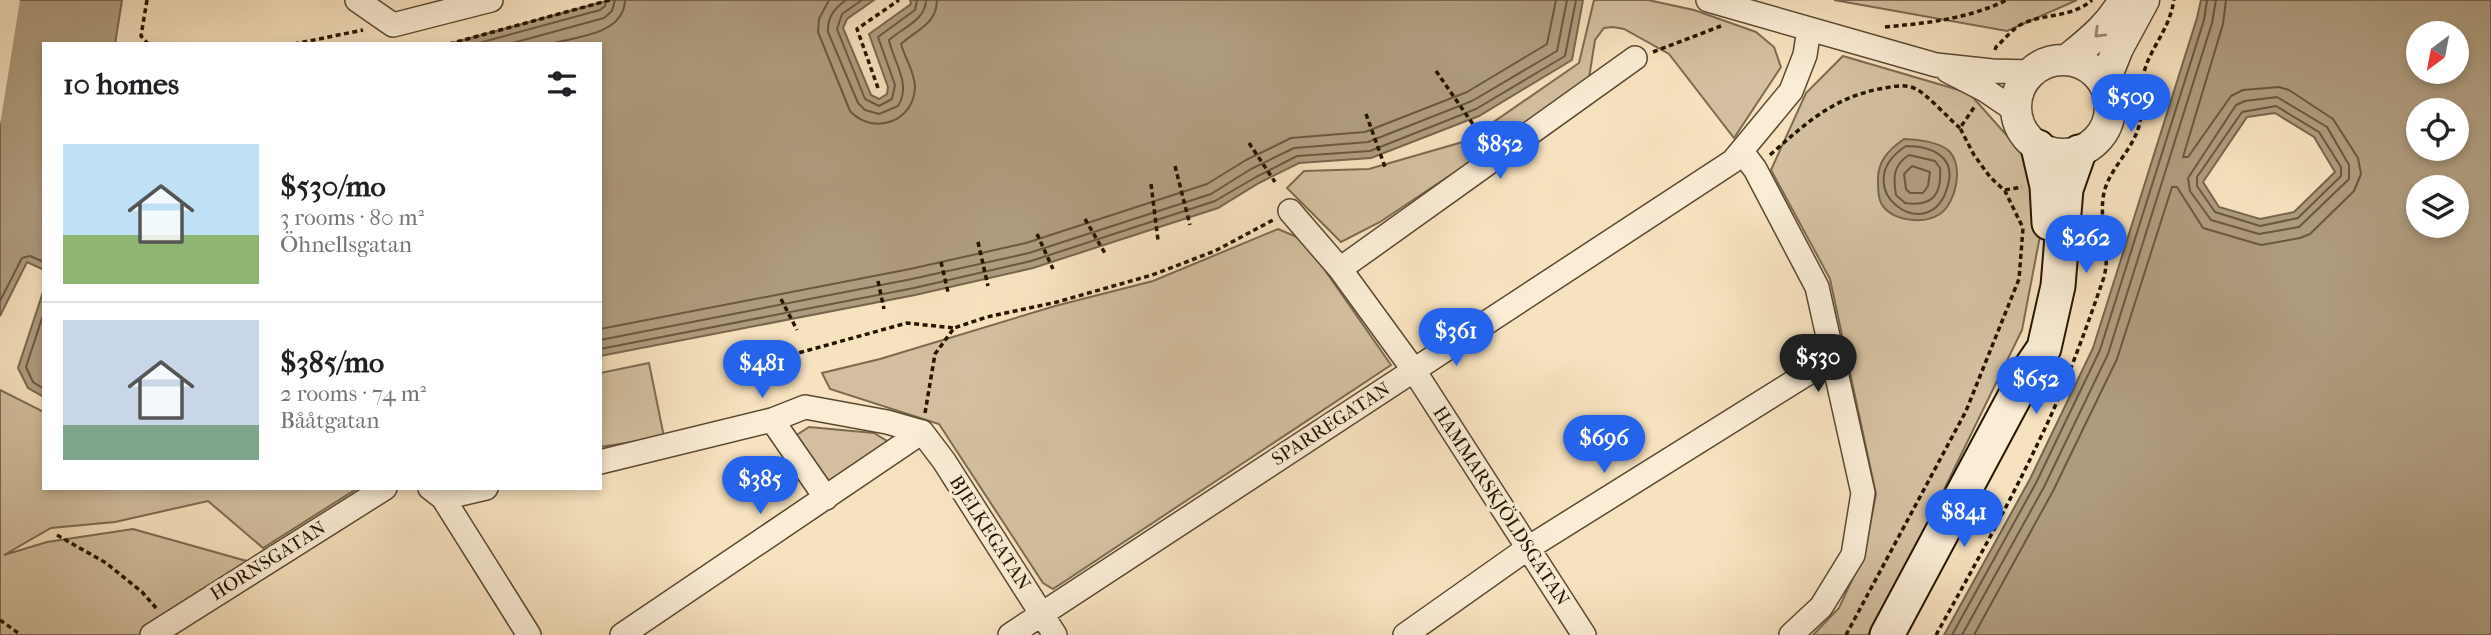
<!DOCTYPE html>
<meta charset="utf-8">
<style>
:root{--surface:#fff;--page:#f6f6f6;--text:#202124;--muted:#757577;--line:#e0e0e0;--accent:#2563eb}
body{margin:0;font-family:"IM FELL French Canon",serif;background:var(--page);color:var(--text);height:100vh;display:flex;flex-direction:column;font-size:26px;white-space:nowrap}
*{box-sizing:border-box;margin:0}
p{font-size:23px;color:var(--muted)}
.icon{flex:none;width:38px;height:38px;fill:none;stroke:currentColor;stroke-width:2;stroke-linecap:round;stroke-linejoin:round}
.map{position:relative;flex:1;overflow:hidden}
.side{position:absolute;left:42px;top:42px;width:560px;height:448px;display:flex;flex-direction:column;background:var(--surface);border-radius:0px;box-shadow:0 4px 10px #0003}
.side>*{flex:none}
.needle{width:46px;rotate:212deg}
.buttons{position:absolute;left:2406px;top:21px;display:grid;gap:14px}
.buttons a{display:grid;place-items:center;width:63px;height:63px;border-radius:50%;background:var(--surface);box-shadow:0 4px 10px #0003;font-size:35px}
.price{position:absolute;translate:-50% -60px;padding:0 16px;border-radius:24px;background:var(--accent);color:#fff;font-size:23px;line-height:46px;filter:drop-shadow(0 2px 4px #0008)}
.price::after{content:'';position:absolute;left:50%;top:42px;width:21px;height:16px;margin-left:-10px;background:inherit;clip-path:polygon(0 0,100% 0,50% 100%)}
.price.active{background:#222;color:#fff}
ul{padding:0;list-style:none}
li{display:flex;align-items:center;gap:21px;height:175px;padding:0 21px}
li+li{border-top:2px solid var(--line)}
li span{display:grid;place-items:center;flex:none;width:196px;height:140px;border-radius:0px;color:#555}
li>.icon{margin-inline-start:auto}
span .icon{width:84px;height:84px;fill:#fffc;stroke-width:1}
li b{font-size:30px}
h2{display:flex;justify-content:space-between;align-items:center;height:84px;padding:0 21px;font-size:30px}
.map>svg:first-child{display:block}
</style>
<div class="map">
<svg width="2491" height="635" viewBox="0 0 2491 635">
<rect width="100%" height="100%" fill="#f7e2bf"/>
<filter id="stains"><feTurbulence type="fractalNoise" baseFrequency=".00286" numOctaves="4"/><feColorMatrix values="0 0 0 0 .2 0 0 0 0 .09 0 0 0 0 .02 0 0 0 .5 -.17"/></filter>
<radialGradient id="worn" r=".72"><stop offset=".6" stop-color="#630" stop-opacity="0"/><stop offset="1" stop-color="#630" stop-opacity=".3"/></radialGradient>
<path fill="#d3bf9f" stroke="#7c6a50" stroke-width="2" d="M1594,0h54l46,10 62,22 18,15 7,20 -47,71 -65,-84 -45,-25 -11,-2 -9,1 -9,12 -6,38 -23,20 -186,124 -39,20 -54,-54 17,-17 65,-2 97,-28 113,-78z
M1834,0h243l-70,31z
M1843,56l126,37 57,64 18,58 -22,115 -107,219 -47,86h-55l26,-27 26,-56 11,-58 -46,-215 -59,-109 35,-77z
M1278,229l26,11 87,125 -338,224 -10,-6 -104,-159 -109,-35 -8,-16 58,-14 175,-53 98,-25z
M649,363l15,74 -64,10v-74z
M0,390l44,22v76h314l-95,60 -55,-47 -93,21 -64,6 -47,27 43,-13 86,-13 128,36 -109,70h-152z
M809,427l65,6 13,8 -3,9 -53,34 -8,-2 -31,-44z"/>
<path fill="#af9c7e" stroke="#77664c" stroke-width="2" fill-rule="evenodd" d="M0,0h122l-7,44h-71v226l-17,-8 -27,54z
M610,0h264l-27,19 -4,9 28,67 8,4 8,-5 1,-7 -19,-53 42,-30 -1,-4h673l-11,60 -93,56 -108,42 -72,5 -40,20 -41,25 -185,60 -118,27 -315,61v-312h-151z
M2201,0h290v635h-547l86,-156 63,-131 104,-330zM2418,33h39v39h-39zM2418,110h39v39h-39zM2275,113l39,24 21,35 -41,40 -34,7 -41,-12 -16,-25 44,-65zM2457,187v39h-39v-39z
M1904,139c12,0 36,3 45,12 15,15 7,52 -9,63 -17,11 -49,7 -59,-11 -2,-4 -3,-15 -3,-21 -1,-20 10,-32 26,-43z
M44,289v108l-16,-9 -10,-20z"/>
<path fill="#f7e2bf" d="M0,0h20l-20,125z"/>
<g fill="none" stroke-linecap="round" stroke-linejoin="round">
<path stroke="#6a5840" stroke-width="2" d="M829,0l-10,19 -1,13 32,79c23,25 64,11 65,-24 0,-14 -10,-29 -14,-43 15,-14 36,-20 36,-44
M846,0c-11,8 -19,17 -18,32l30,71 7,7 14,4 19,-8c14,-22 -5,-45 -9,-66 13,-12 37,-20 37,-40
M862,0l-20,14 -5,15 28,70 14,7 13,-7 3,-14 -17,-48 37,-27 2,-10
M475,44l125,-34 5,-4 1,-6
M509,44l95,-26 8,-7 3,-11
M549,44c26,-7 75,-9 76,-44
M2277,97l50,30 22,38v14l-50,48 -40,7 -48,-14 -21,-29 -2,-13 48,-73 9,-4z
M2276,106l43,26 22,35v9l-43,42 -38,8 -45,-14 -18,-26v-9l45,-65z
M1906,146c25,0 50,10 42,39 -17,67 -105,2 -42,-39z
M1909,155l26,6 5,7c2,26 -7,39 -35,35l-9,-8c-3,-17 -3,-30 13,-40z
M1912,166l18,6 -2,14 -5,7h-13l-4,-4 -2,-15z
M0,301l22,-43 8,-2 14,6
M44,312l-18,55 7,15 11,7
M600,329l310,-60 116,-26 181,-59 39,-24 45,-22 74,-6 102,-40 80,-48 9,-44
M600,340l312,-61 117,-26 182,-59 40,-25 43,-21 74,-6 104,-41 85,-50 10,-51
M600,349l314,-61 117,-27 184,-60 41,-24 41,-21 73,-5 106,-42 89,-53 11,-56
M1952,635l84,-152 64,-133 104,-330 3,-20
M1962,635l82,-148 64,-133 104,-331 4,-23
M1974,635l79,-144 64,-132 55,-172h5l26,41 58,17 39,-7 10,-4 44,-43 7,-17 -3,-16 -25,-39 -44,-29 -10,-3 -36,3 -12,6 -43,61h-5l40,-133 3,-24"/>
<g stroke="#594830" stroke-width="26">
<path id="minor" d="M357,0l36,25 98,-25
M1708,0l228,65 56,6 39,1
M1948,71l37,19 31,21
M1742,152l13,17 62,118 46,206 -10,62 -32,52 -30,28
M1290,211l50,58 73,100 171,266
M1340,269l295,-211
M772,420l54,78
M922,432l22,29 111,174
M600,462l172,-42 33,-13 82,15 35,10
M430,488l13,10 86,137
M443,498l43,-10
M152,635l233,-147
M622,635l300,-203
M1010,635l723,-474 58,-70 14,-36 4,-26
M1405,635l123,-87 304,-190"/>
</g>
<g stroke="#594830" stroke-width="33">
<path id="tertiary" d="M2067,60c22,-18 43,-34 57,-60
M2016 107a47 47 0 1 1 94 0a47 47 0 1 1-94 0Z
M2104,83l14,-35 26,-48"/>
</g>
<g stroke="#241501" stroke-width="37">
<path id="secondary" d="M2038,147l9,39 2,37
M1887,635l142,-265 15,-22 14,-62 8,-97 13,-37"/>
</g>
<path stroke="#241501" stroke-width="3.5" stroke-dasharray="5 3.5" stroke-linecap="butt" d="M147,0l-6,36 7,8
M1885,27c43,-4 82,-8 122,-27
M294,44l69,-14
M449,44l161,-44
M1995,50l1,-3c8,-7 16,-18 26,-23 23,-11 50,-6 70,-24
M1653,52l68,-26
M1436,71l41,59
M878,88l-21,-59 42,-29
M1366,114l19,53
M1249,143l26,39
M1770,155c35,-31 61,-56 109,-66 12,-2 25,-6 37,0 11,5 33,30 44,39
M1175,166l15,59
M1151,184l7,56
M2005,190l17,-3
M1085,219l21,36
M1037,234l16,35
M978,242l10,44
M941,262l7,30
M878,281l6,28
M781,299l16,31
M791,355l116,-32 47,5
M925,413l10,-59 19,-26 33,-11 70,-15 95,-27 63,-24 58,-31
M57,535l49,28 36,29 15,17
M0,620l21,15
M1846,635l120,-224 53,-132 4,-51 -18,-37 -15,-14 -16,-22 -14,-27 15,-22
M1936,635c35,-63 71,-127 102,-192 26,-53 46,-108 65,-163 11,-32 -10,-67 5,-99 9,-19 25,-34 31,-55 5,-20 0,-44 8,-63 10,-24 22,-35 27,-63"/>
<use href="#minor" stroke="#faecd5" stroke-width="23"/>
<use href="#tertiary" stroke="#faecd5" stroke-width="30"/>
<use href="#secondary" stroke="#faecd5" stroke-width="33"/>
</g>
<defs><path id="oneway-chevron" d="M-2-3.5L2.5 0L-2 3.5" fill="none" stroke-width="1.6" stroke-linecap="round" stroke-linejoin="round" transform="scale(1.75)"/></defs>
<use stroke="#9a8b76" href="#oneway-chevron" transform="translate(2099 33) rotate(136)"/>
<g text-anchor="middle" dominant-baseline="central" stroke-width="7" stroke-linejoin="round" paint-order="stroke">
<g font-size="19" fill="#241501" stroke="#faecd5">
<text transform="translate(1331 424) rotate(-33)">SPARREGATAN</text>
<text transform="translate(1501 506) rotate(57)">HAMMARSKJÖLDSGATAN</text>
<text transform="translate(990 533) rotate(57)">BJELKEGATAN</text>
<text transform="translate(268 561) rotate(-32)">HORNSGATAN</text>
</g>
</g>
<rect width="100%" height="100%" filter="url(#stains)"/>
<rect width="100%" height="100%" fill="url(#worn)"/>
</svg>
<div class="buttons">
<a><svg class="needle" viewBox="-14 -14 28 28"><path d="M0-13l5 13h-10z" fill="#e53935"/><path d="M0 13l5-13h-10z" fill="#757577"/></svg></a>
<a><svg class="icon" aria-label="locate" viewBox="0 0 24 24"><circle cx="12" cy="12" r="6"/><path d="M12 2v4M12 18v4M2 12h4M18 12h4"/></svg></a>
<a><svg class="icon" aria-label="layers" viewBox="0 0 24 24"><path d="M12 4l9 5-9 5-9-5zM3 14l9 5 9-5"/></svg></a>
</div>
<b class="price" style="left:2131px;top:134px">$509</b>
<b class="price" style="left:1500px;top:181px">$852</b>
<b class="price" style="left:2086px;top:275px">$262</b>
<b class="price" style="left:1456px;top:368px">$361</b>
<b class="price active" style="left:1818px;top:394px">$530</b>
<b class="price" style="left:762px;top:400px">$481</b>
<b class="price" style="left:2036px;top:416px">$652</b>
<b class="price" style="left:1604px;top:475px">$696</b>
<b class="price" style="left:760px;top:516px">$385</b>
<b class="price" style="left:1964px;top:549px">$841</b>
<section class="side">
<h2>10 homes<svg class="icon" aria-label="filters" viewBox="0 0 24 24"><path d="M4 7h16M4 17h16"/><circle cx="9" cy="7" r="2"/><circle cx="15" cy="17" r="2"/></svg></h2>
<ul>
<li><span style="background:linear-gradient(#bfe0f5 65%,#8fb573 0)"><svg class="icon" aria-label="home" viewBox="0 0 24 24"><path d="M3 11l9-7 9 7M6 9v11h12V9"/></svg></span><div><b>$530/mo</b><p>3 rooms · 80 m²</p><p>Öhnellsgatan</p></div></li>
<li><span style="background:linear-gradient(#c9d6e8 75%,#7fa58c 0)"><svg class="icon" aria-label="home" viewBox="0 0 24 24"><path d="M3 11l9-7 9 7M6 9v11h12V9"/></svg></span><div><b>$385/mo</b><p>2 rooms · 74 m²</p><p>Bååtgatan</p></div></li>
</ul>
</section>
</div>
